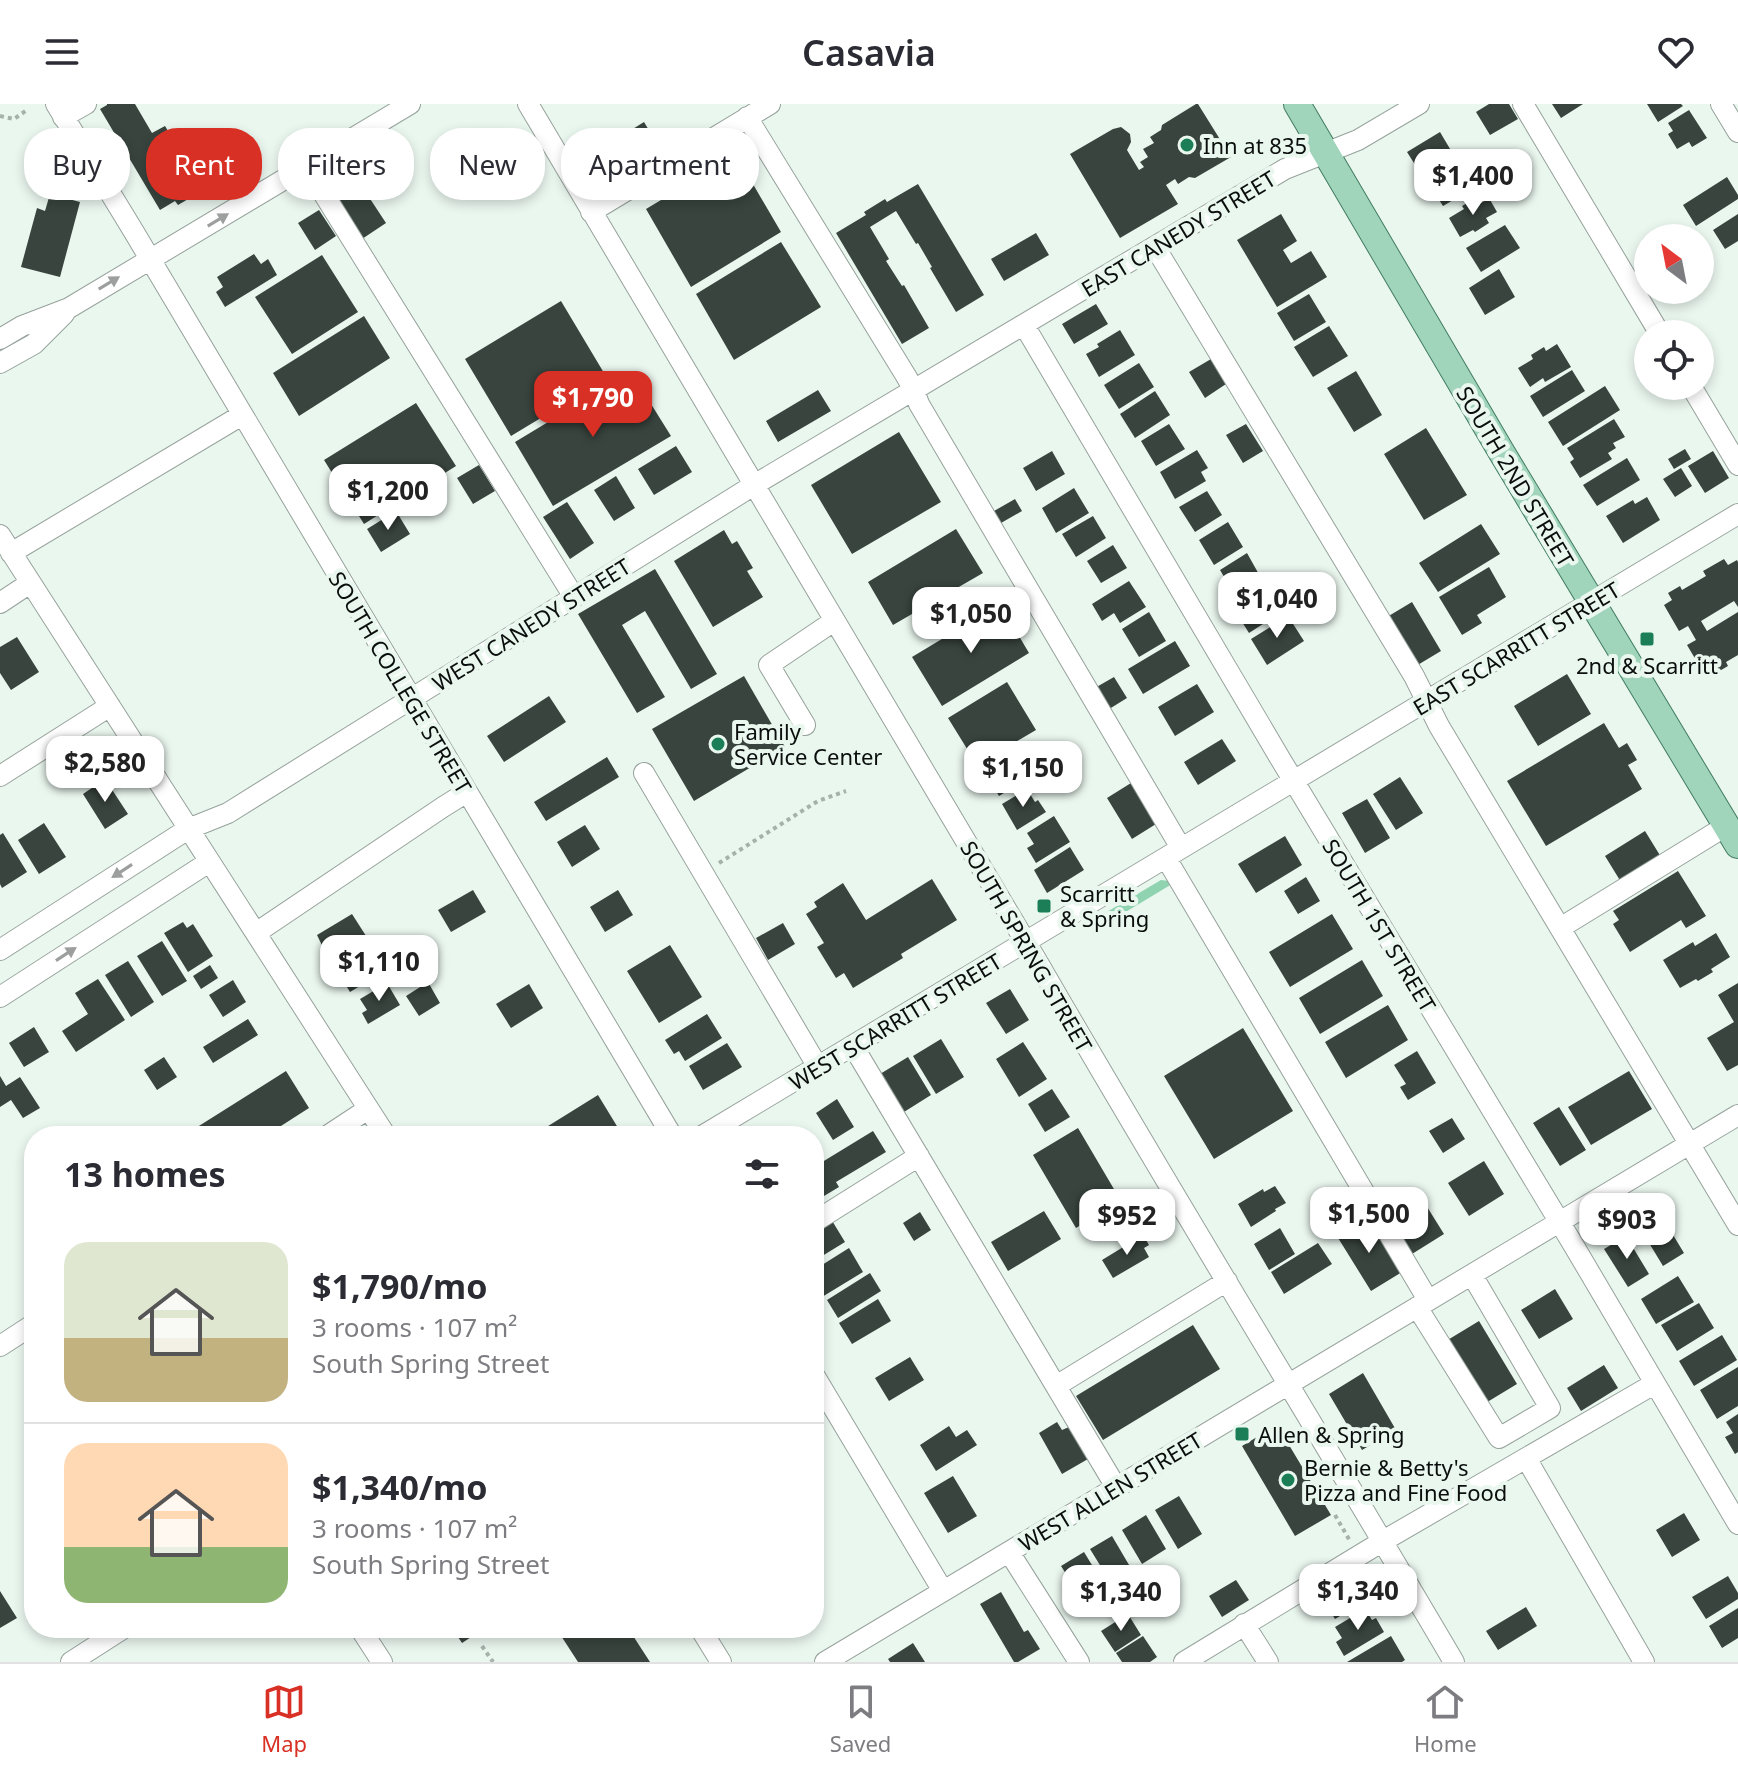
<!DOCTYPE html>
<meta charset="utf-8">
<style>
:root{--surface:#fff;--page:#f2f2f3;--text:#2b2b33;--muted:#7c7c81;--line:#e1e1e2;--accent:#d93025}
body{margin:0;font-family:"Noto Sans",sans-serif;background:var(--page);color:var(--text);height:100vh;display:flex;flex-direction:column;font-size:30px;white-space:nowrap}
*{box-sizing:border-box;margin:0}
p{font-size:26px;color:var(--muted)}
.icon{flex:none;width:44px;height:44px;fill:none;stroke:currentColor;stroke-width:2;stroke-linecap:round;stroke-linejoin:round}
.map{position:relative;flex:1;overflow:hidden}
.details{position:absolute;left:24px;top:1022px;width:800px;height:512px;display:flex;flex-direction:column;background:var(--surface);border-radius:32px;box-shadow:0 4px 12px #0003}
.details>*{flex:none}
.hud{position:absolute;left:24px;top:24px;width:800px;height:72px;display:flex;gap:16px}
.needle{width:52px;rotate:328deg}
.controls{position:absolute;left:1634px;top:120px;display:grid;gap:16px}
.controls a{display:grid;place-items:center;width:80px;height:80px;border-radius:50%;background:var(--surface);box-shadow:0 4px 12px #0003;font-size:40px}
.price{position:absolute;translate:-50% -68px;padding:0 18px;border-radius:16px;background:#fff;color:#222;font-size:26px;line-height:52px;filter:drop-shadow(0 2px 4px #0008)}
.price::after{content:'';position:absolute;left:50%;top:48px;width:24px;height:18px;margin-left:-12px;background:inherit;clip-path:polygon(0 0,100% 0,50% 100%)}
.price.current{background:var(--accent);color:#fff}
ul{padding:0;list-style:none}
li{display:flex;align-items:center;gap:24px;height:200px;padding:0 40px}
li+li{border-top:2px solid var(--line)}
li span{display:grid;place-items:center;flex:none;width:224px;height:160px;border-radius:24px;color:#555}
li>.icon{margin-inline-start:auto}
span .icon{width:96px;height:96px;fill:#fffc;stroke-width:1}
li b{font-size:34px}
h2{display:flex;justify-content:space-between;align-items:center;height:96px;padding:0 40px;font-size:34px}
.chip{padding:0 28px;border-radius:32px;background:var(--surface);box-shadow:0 4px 12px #0003;font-size:28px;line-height:72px}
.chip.current{background:var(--accent);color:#fff}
header{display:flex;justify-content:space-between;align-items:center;height:104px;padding:0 40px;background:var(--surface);font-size:36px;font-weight:600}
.dock{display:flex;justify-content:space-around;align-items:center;height:112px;border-top:2px solid var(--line);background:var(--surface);font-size:22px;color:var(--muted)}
.dock a{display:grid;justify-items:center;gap:4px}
.dock .current{color:var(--accent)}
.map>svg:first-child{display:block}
</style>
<header><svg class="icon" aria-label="menu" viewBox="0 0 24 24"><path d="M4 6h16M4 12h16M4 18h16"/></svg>Casavia<svg class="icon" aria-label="heart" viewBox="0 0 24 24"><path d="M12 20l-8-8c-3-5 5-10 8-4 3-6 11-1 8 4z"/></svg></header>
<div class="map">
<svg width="1738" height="1558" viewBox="0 0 1738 1558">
<rect width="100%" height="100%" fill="#eaf7ef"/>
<path fill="#90d3b0" d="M1161,776l8,1 3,3 -68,41 -4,-9z"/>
<path fill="#39443e" d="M107,0h28l17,29 13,-7 15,25 8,-5 9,14 48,-28 15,25 -82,48 -3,-4 -15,9 -60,-101 7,-4z
M1196,0h2l33,53 -36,21 -6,-1 -11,7 -3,-5 -9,6 12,19 -58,34 -50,-84 43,-25 8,-2 9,7 1,8 -4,8 12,20 5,-3 -4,-5 8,-5 -5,-8 11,-6 -4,-6 11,-7 1,-5z
M1489,0h20l9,15 -28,16 -14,-23z
M1552,0h31l-22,14z
M1647,0h34l2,2 -25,16z
M1689,6l18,28 -15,9 -3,-5 -12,7 -9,-15 5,-3 -5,-8z
M644,18l20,33 -52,32 -21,-34 22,-13 -4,-6 10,-6 4,7z
M1440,28l16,27 -32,20 -17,-27z
M736,51l45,77 -90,55 -45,-78z
M1454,60l16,26 -27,16 -16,-25z
M1727,73l11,18v4l-42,27 -13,-21z
M918,80l66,111 -28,17 -26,-44 2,-1 -14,-24 -2,1 -20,-33 -26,16 19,32 -3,2 16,25 2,-1 25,43 -27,16 -66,-111 30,-18 -2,-3 21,-13 2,3z
M361,81l25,38 -24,16 -25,-38z
M50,90l30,8 -20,75 -39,-10 16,-59 8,3z
M1489,94l8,14 -11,6 3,5 -14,9 -2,-2 -13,7 -11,-19 15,-9 -2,-3 12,-7 4,6z
M319,106l17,26 -21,14 -17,-27z
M1281,110l16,27 -14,9 8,13 20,-12 16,26 -50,30 -40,-67z
M1738,110v27l-13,8 -12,-19z
M1505,121l15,23 -39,24 -15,-24z
M1036,129l13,22 -45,26 -13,-22z
M781,138l40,65 -87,53 -38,-66z
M254,150l7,10 7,-5 9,16 -52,32 -9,-15 7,-5 -6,-10z
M322,151l36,57 -66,42 -37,-57z
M1499,165l16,28 -30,18 -16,-27z
M1309,190l17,28 -32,19 -17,-28z
M561,197l46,77 -96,58 -46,-77z
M1096,200l12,20 -34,20 -12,-20z
M364,212l26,42 -91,58 -26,-43z
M1329,222l19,30 -35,21 -19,-30z
M1120,226l15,25 -36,22 -13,-23 13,-7 -2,-3z
M1557,240l14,23 -26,15 -2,-4 -13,9 -12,-19 15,-9 -2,-4 13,-8 2,4z
M1211,255l15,25 -21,14 -16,-26z
M1139,259l15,24 -35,22 -15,-24z
M1572,266l13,21 -42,26 -13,-21z
M1356,267l26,44 -28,17 -27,-44z
M631,268l40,64 -118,70 -38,-64z
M1605,282l15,24 -57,36 -15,-24z
M818,286l13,21 -53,31 -12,-21z
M1155,287l15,24 -35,23 -15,-24z
M416,299l40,63 -92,58 -40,-64z
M1614,315l11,18 -12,6 3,5 -8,5 4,6 -32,19 -10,-16 4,-3 -7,-11z
M1169,320l16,25 -29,17 -15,-25z
M1246,320l17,27 -20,12 -17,-28z
M1426,324l41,67 -43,25 -40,-66z
M899,328l42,70 -89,52 -41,-69z
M676,342l16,26 -38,23 -16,-26z
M1685,345l6,10 -17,10 -6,-10z
M1197,346l11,18 -7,4 5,9 -31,18 -15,-27z
M1052,347l13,23 -29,17 -13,-23z
M1713,347l16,27 -24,15 -17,-27z
M1627,354l13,22 -43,26 -14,-21z
M479,361l16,26 -22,13 -16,-26z
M1681,364l11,18 -17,11 -12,-18z
M616,372l19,32 -21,13 -20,-31z
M1074,384l15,25 -33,20 -14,-25z
M1207,387l15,24 -27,17 -16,-25z
M1647,393l13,23 -37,23 -17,-27 27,-16 2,4z
M1015,395l7,12 -21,12 -7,-12z
M567,398l27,41 -24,16 -27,-42z
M396,407l14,23 -29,18 -14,-23z
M1093,412l13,22 -30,19 -14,-23z
M1228,418l15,25 -29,18 -15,-25z
M1481,420l19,30 -62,38 -19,-29z
M956,425l27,44 -90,52 -25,-43z
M724,426l8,14 5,-3 16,27 -6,3 16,26 -50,30 -39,-66z
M1113,441l14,23 -26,15 -14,-22z
M1247,449l14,25 -32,19 -8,-14 5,-3 -6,-10z
M1724,455l4,6 9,-5 1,2v45l-4,-6 -33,20 6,10 31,-19v43l-12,7 2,4 -12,7 -4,-7 -9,6 -16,-27 9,-5 -8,-14 -9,5 -15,-26 8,-5 -4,-7 12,-7 2,4 24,-14 -3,-5z
M1489,463l17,30 -29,18 5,8 -20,12 -23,-38z
M655,465l62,105 -26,15 -46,-78 -23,14 43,72 -28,16 -59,-99z
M1129,477l17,26 -26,16 -6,-10 -12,8 -10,-17z
M1271,478l17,26 -39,25 -17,-27z
M1412,498l29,49 -25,15 -29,-49z
M1000,500l29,49 -87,53 -30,-49z
M1149,508l17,29 -27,16 -17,-28z
M1288,512l16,25 -37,24 -16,-26z
M17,533l22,35 -28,18 -11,-17v-26z
M1175,537l15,25 -47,28 -15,-25z
M1567,570l24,40 -53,32 -24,-40z
M744,572l41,71 -91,54 -42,-72z
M1114,573l13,21 -21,13 -13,-22z
M1007,578l29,48 -59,35 -29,-47z
M1197,580l17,28 -39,24 -17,-29z
M549,592l17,26 -62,40 -17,-26z
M1604,619l15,25 8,-5 10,17 -9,5 14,24 -96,57 -39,-65z
M77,630l10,16 -25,15 -10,-15z
M1222,635l14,22 -38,24 -14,-23z
M1017,643l17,28 -35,21 -16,-28z
M607,653l12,20 -73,44 -12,-19z
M1400,673l23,36 -27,17 -23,-36z
M105,675l23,35 -23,15 -22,-35z
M1131,679l25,41 -24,15 -25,-41z
M1027,685l8,13 3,-2 8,12 -29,18 -15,-26z
M1367,695l23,39 -25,15 -23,-40z
M1054,712l16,26 -34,21 -9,-15 7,-4 -7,-11z
M44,719l22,34 -27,17 -21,-34z
M585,721l15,24 -28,18 -15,-25z
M1645,727l16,26 -40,25 -16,-26z
M3,729l24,39 -25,16 -2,-4v-49z
M1285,732l17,29 -46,28 -18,-29z
M1070,743l14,23 -37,23 -13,-23z
M1678,767l28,45 -20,12 -5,-8 -51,32 -17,-28 6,-4 -6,-9z
M1306,773l14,24 -22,13 -14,-23z
M932,775l25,41 -56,34 2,4 -50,30 -9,-15 -8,5 -19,-31 7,-4 -18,-29 11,-7 -3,-5 29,-19 23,37z
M473,786l13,22 -35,20 -13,-22z
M618,786l15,25 -28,17 -15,-25z
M352,810l16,25 -38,23 -13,-27z
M1332,810l21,35 -63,38 -21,-35z
M183,818l4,6 6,-4 20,32 -25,16 -24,-39z
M783,819l12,21 -27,16 -12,-22z
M1716,829l14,24 -19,12 2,3 -15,9 -2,-2 -16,9 -17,-28 30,-18 2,4z
M162,837l25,40 -25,15 -25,-40z
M373,840l15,25 -38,23 -15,-25z
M670,841l32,52 -43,26 -32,-52z
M1362,856l21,36 -63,38 -21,-36z
M128,857l26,41 -23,15 -26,-42z
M210,861l8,13 -17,11 -8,-13z
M98,875l27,41 -49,32 -14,-21 26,-17 -13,-21z
M233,876l13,22 -23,15 -14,-22z
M428,878l12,21 -21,13 -13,-20z
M387,879l13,22 -32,19 -6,-11 5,-3 -7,-11z
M1738,879v82l-11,6 -20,-33 27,-16 -16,-27z
M529,880l14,24 -32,20 -15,-24z
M1010,885l19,31 -23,14 -20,-31z
M1388,901l20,35 -62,38 -21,-36z
M707,910l15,24 -37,23 -6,-10 -5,3 -9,-14z
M248,915l10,16 -45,28 -10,-16z
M34,923l15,25 -25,15 -15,-24z
M1243,924l50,83 -79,48 -50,-83z
M941,935l23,38 -28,17 -23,-38z
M1023,938l24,37 -28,18 -23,-38z
M727,939l15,24 -39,23 -14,-24z
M1417,947l19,32 -28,17 -8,-13 6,-3 -12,-19z
M164,953l13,20 -20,13 -13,-20z
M908,953l23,38 -27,17 -24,-38z
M286,967l23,37 -39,25 2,3h-89z
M1629,967l23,38 -61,36 -23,-38z
M0,972l6,10 14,-9 20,31 -17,10 -12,-18 -11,7z
M1052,985l18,28 -25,15 -17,-28z
M598,991l25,41h-91z
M837,995l17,28 -21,13 -17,-27z
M1559,1003l27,43 -26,16 -27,-43z
M1452,1014l13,21 -22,14 -14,-22z
M1078,1024l43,73 -45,27 -43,-73z
M873,1027l13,21 -50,30 3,5 -25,15v-35z
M1484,1057l20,33 -35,22 -21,-33z
M1275,1082l11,17 -11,6 1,2 -25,16 -13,-23 25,-15 1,3z
M1424,1098l20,32 -32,20 -20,-32z
M1044,1107l17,28 -53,32 -17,-29z
M920,1108l11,18 -17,11 -11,-18z
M1661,1111l23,38 -21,13 -23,-38z
M831,1115l14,23 -31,19v-32z
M1353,1117l8,13 13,-8 28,46 -31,19 -36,-58z
M1280,1124l15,26 -26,16 -15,-26z
M1143,1131l6,10 -5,3 5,9 -36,21 -11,-18z
M1626,1132l23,38 -21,13 -24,-38z
M1318,1139l14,21 -48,30 -13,-22z
M849,1144l14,24 -41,25 -8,-13v-14z
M870,1169l11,18 -43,27 -11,-18z
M1678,1172l16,26 -38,22 -15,-25z
M1555,1185l18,30 -34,20 -18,-29z
M878,1195l13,22 -39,23 -13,-21z
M1699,1199l15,25 -37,23 -16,-26z
M1479,1217l38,63 -33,20 -38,-63z
M1193,1221l27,44 -117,71 -27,-44z
M1722,1231l15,25 -43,26 -15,-25z
M910,1253l14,23 -35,21 -14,-23z
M1604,1261l14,23 -37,23 -14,-23z
M1738,1263v39l-21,13 -17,-29z
M1363,1269l33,57 -34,20 -33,-56z
M1738,1310v38l-3,2 -10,-17 8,-4 -7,-11z
M1057,1318l5,8 7,-3 19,32 -26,15 -23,-41z
M1277,1321l54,90 -36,21 -53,-90z
M949,1322l7,11 11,-7 10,15 -41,26 -16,-26z
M953,1372l24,40 -29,17 -24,-40z
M1179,1392l23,38 -24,15 -23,-39z
M1684,1409l16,27 -28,17 -16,-27z
M1146,1411l20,34 -24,15 -20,-34z
M1112,1432l20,34 -21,13 -21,-34z
M1084,1448l25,41 -17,10 -3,-6 -6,4 -22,-35z
M1728,1472l10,17v6l-32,20 -14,-22z
M1236,1476l13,20 -27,17 -13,-21z
M1346,1477l14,23 -25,15 -14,-24z
M0,1487l17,27 -17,10z
M1001,1488l23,40 4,-2 12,19 -22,13h-4l-34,-58z
M1526,1503l11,19 -39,24 -12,-19z
M1738,1504v30l-16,10 -13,-22z
M1365,1505l7,11 4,-2 8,14 -40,24 -8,-14 6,-4 -7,-11z
M1128,1510l13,21 -26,17 -14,-21z
M452,1524h33l-23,15z
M556,1524h72l22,34h-72z
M1143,1532l14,21 -7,5h-28l-6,-9z
M1391,1532l14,24 -3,2h-55z
M913,1539l12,19h-35l-2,-3z"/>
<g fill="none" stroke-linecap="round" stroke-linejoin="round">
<g stroke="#96a29b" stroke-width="22">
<path id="minor" d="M56,0l78,128 538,904
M528,0l512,862c135,234 277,463 414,696
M1523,0l137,230
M1721,0l17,28
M63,13l23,-13
M747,13l159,259 8,14 5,14 262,444
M307,63l267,430
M591,108l179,-108
M1155,143l259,429 25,50 299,499
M1024,221l257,435 293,486 164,278
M0,235l22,-13 47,-18 341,-204
M0,259l34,-19 30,-30
M1691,282l47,79
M0,431l386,601
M11,449l231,-138
M0,499l30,-20
M805,621l-36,-60 65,-44
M644,669l174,294
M0,672l110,-70
M1166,754l262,442
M1560,824l166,-102
M256,829l187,-126 24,-15
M0,846l188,-121 40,-16 526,-328 531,-316 73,-29 61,-36
M0,893l209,-135
M853,942l263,441
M327,1032l41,-27
M702,1032l1036,-622
M814,1118l105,-66
M1417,1203l82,131 51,-30 -78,-133
M0,1242l34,-22
M814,1271l129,216
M1056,1282l171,-105
M1526,1354l118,204
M1009,1448l70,110
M1244,1520l24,38
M360,1524l22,34
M700,1524l21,34
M71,1558l53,-34
M825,1558l913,-547
M1184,1558l199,-121 271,-157"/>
</g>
<g stroke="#427c60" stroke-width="28">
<path id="major" d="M1297,0l205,349 236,392"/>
</g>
<path stroke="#a7b1ab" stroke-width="4" stroke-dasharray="4 4" stroke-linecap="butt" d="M0,12l14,3 13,-9
M719,759l99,-62 28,-10
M1335,1411l15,26
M482,1542l11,16"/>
<use href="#minor" stroke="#fff" stroke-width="20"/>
<use href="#major" stroke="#a0d4bb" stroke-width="26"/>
</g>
<defs><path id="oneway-solid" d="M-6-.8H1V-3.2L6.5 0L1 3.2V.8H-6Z" transform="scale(2)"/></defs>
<g fill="#9d9f9e">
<use href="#oneway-solid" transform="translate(218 116) rotate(-31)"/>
<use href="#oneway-solid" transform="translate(109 179) rotate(-31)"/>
<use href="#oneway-solid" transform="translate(122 767) rotate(147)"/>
<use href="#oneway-solid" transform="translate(66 850) rotate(-33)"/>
</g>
<g fill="#1b7e56" stroke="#eaf7ef" stroke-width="3">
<circle cx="1187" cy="41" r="8"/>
<rect x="1639" y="527" width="16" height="16" rx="4"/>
<circle cx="718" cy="640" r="8"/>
<rect x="1036" y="794" width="16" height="16" rx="4"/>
<rect x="1234" y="1322" width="16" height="16" rx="4"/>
<circle cx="1288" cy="1376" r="8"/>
</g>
<g text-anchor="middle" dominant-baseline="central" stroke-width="8" stroke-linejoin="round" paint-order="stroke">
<g font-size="22" fill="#0a0e0c" stroke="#eaf7ef" text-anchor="start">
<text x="1203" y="41">Inn at 835</text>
<text x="1647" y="561" text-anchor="middle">2nd &amp; Scarritt</text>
<text x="734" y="627">Family<tspan x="734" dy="25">Service Center</tspan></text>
<text x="1060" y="789">Scarritt<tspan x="1060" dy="25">&amp; Spring</tspan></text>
<text x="1258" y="1330">Allen &amp; Spring</text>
<text x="1304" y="1363">Bernie &amp; Betty's<tspan x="1304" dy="25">Pizza and Fine Food</tspan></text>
</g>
<g font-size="22" fill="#0a0e0c" stroke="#eaf7ef">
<text transform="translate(1178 129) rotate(-31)">EAST CANEDY STREET</text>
<text transform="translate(1516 372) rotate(59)">SOUTH 2ND STREET</text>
<text transform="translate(531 520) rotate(-32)">WEST CANEDY STREET</text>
<text transform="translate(1516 544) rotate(-31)">EAST SCARRITT STREET</text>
<text transform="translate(401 578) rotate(59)">SOUTH COLLEGE STREET</text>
<text transform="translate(1380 821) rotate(59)">SOUTH 1ST STREET</text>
<text transform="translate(1027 842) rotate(60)">SOUTH SPRING STREET</text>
<text transform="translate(895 917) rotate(-31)">WEST SCARRITT STREET</text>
<text transform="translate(1110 1387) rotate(-31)">WEST ALLEN STREET</text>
</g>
</g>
</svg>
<div class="controls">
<a><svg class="needle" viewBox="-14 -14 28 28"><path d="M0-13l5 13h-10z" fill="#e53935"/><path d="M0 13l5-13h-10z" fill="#7c7c81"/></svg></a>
<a><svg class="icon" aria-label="locate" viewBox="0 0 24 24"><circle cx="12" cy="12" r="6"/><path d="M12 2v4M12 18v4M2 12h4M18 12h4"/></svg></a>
</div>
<b class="price" style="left:1473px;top:113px">$1,400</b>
<b class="price current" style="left:593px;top:335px">$1,790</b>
<b class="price" style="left:388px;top:428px">$1,200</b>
<b class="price" style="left:1277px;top:536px">$1,040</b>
<b class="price" style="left:971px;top:551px">$1,050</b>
<b class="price" style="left:105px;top:700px">$2,580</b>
<b class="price" style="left:1023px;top:705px">$1,150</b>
<b class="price" style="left:379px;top:899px">$1,110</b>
<b class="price" style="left:1369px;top:1151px">$1,500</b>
<b class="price" style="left:1127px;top:1153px">$952</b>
<b class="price" style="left:1627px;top:1157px">$903</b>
<b class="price" style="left:1358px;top:1528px">$1,340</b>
<b class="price" style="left:1121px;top:1529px">$1,340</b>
<div class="hud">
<a class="chip">Buy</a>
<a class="chip current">Rent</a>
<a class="chip">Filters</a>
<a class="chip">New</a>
<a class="chip">Apartment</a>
</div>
<section class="details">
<h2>13 homes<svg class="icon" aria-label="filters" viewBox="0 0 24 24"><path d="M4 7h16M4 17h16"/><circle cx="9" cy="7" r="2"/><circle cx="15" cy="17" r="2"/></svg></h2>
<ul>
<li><span style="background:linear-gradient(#dfe7d0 60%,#c2b280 0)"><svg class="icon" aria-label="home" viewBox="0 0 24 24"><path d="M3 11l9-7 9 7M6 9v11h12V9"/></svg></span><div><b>$1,790/mo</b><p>3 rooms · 107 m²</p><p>South Spring Street</p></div></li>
<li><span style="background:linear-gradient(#ffd9b3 65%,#8fb573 0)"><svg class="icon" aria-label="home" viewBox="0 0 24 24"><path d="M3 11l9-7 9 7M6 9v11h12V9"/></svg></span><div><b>$1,340/mo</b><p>3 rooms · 107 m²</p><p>South Spring Street</p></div></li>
</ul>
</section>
</div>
<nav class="dock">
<a class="current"><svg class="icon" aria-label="map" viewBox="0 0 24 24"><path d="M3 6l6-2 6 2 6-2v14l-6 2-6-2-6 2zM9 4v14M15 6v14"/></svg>Map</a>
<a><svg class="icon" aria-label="saved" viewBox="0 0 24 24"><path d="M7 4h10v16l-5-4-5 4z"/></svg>Saved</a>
<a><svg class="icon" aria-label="home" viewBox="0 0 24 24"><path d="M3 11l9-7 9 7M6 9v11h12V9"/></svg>Home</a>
</nav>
